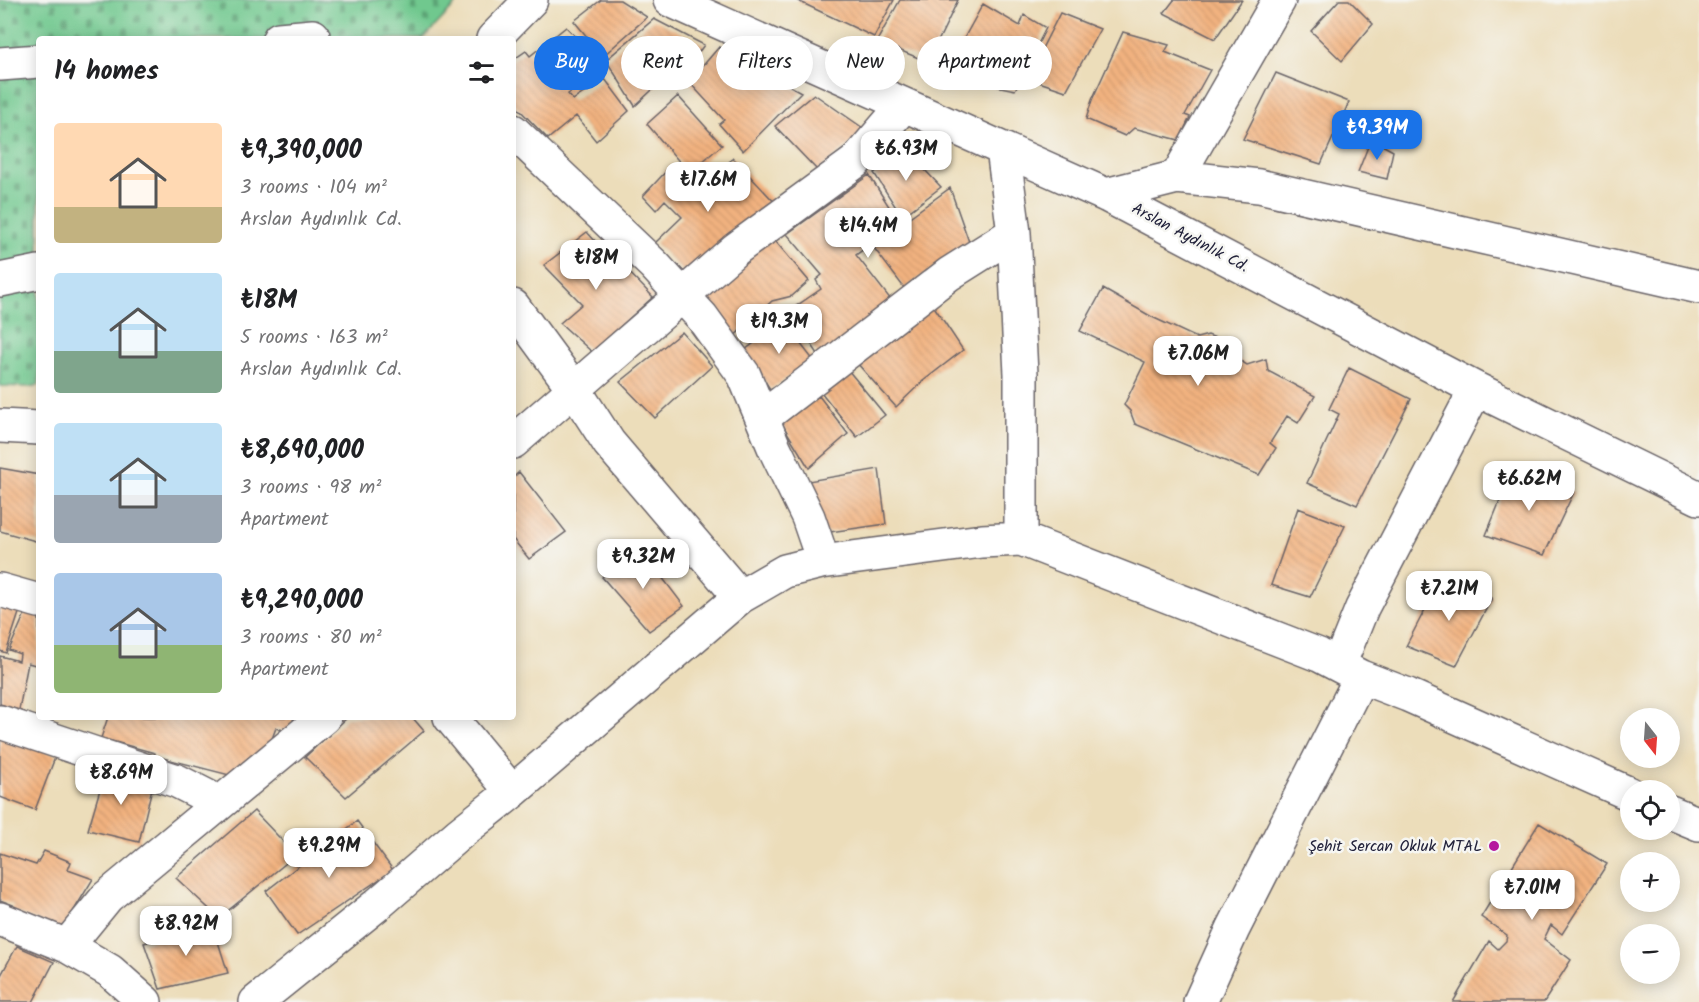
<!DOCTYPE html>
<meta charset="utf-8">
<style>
:root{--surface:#fff;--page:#f2f2f2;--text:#202124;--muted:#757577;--accent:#1a73e8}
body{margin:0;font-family:Kalam,sans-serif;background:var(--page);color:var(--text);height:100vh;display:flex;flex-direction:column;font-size:22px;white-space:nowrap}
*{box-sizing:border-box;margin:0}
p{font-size:20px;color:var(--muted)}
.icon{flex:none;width:33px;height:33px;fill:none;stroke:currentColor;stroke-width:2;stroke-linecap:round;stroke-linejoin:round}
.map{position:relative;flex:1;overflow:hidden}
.sheet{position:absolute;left:36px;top:36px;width:480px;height:684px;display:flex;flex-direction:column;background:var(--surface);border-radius:6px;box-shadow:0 3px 15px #0003}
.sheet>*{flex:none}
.top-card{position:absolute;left:534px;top:36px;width:570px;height:54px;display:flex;gap:12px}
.needle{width:39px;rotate:163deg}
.tools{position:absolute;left:1620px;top:708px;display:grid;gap:12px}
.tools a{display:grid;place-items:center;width:60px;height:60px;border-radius:50%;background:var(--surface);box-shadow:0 3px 15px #0003;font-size:30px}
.price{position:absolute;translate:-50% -51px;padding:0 14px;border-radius:12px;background:#fff;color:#222;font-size:20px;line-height:39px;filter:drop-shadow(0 2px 3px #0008)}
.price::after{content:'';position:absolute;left:50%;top:36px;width:18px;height:14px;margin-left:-9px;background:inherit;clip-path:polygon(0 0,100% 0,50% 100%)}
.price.current{background:var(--accent);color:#fff}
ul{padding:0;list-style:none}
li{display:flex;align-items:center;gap:18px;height:150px;padding:0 18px}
li span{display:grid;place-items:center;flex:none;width:168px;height:120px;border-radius:6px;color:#555}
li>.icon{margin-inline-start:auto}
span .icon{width:72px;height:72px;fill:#fffc;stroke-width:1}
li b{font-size:26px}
h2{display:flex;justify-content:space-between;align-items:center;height:72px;padding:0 18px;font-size:26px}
.tag{padding:0 21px;border-radius:27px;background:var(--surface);box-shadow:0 3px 15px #0003;font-size:21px;line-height:54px}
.tag.current{background:var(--accent);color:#fff}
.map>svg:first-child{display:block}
</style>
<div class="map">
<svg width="1699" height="1002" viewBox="0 0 1699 1002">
<defs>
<pattern id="cemetery-stones" width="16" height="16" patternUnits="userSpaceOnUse" patternTransform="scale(1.5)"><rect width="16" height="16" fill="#6fc88e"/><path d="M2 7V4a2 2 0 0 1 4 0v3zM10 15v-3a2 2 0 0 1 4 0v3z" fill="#5ba275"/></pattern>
<pattern id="building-back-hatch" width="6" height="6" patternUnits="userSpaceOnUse" patternTransform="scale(1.5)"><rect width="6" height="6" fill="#f2b27f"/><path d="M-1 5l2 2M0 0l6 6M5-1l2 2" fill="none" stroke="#cf996f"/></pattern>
</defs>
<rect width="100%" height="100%" fill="#f6f6f2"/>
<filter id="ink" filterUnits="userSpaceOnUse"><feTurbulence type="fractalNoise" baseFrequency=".0167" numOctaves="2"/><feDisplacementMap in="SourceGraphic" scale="12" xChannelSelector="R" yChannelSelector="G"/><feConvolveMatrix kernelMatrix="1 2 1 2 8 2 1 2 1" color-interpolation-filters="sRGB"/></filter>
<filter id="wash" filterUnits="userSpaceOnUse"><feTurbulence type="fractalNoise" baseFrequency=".008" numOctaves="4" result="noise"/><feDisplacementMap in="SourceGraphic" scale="24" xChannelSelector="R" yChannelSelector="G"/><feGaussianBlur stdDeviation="1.35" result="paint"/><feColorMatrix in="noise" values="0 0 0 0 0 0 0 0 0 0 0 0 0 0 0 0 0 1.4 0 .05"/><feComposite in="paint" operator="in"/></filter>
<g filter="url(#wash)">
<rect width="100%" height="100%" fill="#ecddba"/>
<path fill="url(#cemetery-stones)" stroke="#487564" stroke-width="1.5" d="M0,0h460l-37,39h-384v346l-9,2 -30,-1z"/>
<g id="blocks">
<path fill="url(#building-back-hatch)" d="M601,0h19l27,17 -44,39 -29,-35z
M796,0h98l-20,37z
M900,0h58l-30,62 -51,-21z
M1174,0h68l-27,39 -51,-26z
M1339,0h10l24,24 -31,37 -31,-30z
M983,4l37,22 4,-11 22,13 -31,62 -39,-8 7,-8 -36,-5z
M1060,13l40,16 -34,62 -39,-13z
M654,19l50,26 -24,33 -12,-3 -33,31 -29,-46z
M566,27l37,36 -12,7 2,5 -25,19 5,6 32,-21 24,32 -33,30 -20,-25 -28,23 -35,-36v-43l13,-9 4,5z
M1123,32l46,13 -4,7 45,18 -25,45 5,2 -11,23 -45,-12 -9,8 -39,-17 6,-19z
M719,47l82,45 -58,59 -24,-27 5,-4 -35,-38z
M1276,73l73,29 -28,62 -78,-25z
M814,94l52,36 -48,41 -43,-45z
M678,96l44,49 -33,28 -42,-49z
M1371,139l22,12 -6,28 -29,-7z
M905,149l36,38 -39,30 -28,-44z
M733,158l46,49 -94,66 -30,-30 27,-26 -17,-17 -9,10 -13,-14 28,-30 26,29z
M869,175l31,49 50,-36 19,54 -64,47 -34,-45 -15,11 39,50 -73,55 -33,-49 32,-22 -5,-9 6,-5 -35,-41z
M587,232l35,39 3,-3 28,29 -61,55 -32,-29 22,-19 -38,-39z
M771,236l38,45 -17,15 -20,5 -41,38 -30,-43z
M1103,289l49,28 45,21 11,-3 13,5v9l26,16 19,-6 2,12 47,25 -17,27 -11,-7 -17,27 6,5 -17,27 -124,-51 -5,-13 -6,-6 21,-43 -65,-31z
M933,305l30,45 -40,31 -27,26 -39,-44z
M783,321l31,40 -44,28 -25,-39z
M682,332l30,34 -57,52 -35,-36z
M1349,368l62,31 -54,106 -50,-22 32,-69 -10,-5z
M848,370l37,45 -28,22 -36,-45z
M819,396l29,38 -39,34 -30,-49z
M1514,467l60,25 -30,63 -58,-20z
M0,468l39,7v67l-39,-11z
M879,469l7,55 -63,9 -15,-52z
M519,472l47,60 -37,27 -16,-20v-61z
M1298,508l47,18 -35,71 -39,-12z
M639,547l45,59 -35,25 -47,-54z
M1442,577l50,21 -36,68 -50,-20z
M0,602l20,8 -14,43 -6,-2z
M27,609l12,4v53l-11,-3 -9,47 -19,-6v-48l19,5 1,-7 -11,-4z
M108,717h186l-4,15 -14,-4 -12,32 -16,-2 -11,19 -82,-21v-3l-54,-15z
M348,717h64l12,14 -78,66 -41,-40z
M0,735l56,20 -21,55 -35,-13z
M106,769l47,15 -14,58 -51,-12z
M254,811l42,44 -77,63 -43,-40z
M357,821l36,49 -96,65 -31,-44z
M1539,823l68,41 -45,70 -11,-9 -7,14 27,21 -27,42h-91l36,-61 9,8 8,-8 1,-6 -26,-18z
M44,851l27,11 -3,8 25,9 -31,51 -51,-20 2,-5 -13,-5v-47l36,12z
M212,923l16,50 -68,16 -16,-46z
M17,946l37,16 -21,40h-33v-25z"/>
</g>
</g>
<g filter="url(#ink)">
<use href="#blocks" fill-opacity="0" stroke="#696367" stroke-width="1.5"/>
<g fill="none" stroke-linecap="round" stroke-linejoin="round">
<g stroke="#696367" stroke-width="36">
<path id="minor" d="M670,0l436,195 370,194 223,109
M279,39l34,-3
M493,39l38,-39
M0,64l39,-3
M513,131l141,134 48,52 42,58 30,72 34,70 10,29 3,16
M1003,149l11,84 7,141v165
M1177,177l102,-177
M1106,195l71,-18 82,9 440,101
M0,280l39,-8
M513,306l61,83 35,54 131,154
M762,418l187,-144 65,-41
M0,426l39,2
M513,442l223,-193 119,-87 49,-57
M0,590l39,11
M1339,665l23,-57 114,-219
M450,717l62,75
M0,722l177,59 43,22
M1670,812l29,12
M0,919l67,27
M145,1002l-35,-31 -43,-25 40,-49 217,-180
M256,1002l122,-98 81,-70 53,-42 228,-195 45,-26 36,-9 161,-21 39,-2 298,116 42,22 47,18 222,99
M1200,1002l33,-73 128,-252"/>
</g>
<use href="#minor" stroke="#fff" stroke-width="33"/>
</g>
</g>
<circle fill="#b5179e" stroke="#f6f6f2" stroke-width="2" cx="1494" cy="846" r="6"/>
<g text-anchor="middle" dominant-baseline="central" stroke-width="5" stroke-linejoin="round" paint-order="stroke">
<g font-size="16" fill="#22223b" stroke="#f6f6f2">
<text transform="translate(1190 238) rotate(28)">Arslan Aydınlık Cd.</text>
</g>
<g font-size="16" fill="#22223b" stroke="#f6f6f2" text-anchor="end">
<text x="1482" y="846">Şehit Sercan Okluk MTAL</text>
</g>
</g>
</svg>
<div class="tools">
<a><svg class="needle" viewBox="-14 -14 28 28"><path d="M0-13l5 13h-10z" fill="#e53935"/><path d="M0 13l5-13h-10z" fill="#757577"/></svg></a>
<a><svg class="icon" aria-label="locate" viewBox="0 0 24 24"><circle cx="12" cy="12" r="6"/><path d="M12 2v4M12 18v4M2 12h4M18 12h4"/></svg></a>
<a>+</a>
<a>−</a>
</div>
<b class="price current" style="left:1377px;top:161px">₺9.39M</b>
<b class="price" style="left:906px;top:182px">₺6.93M</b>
<b class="price" style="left:708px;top:213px">₺17.6M</b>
<b class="price" style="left:868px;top:259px">₺14.4M</b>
<b class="price" style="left:596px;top:291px">₺18M</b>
<b class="price" style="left:779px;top:355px">₺19.3M</b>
<b class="price" style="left:1198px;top:387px">₺7.06M</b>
<b class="price" style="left:1529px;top:512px">₺6.62M</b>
<b class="price" style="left:643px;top:590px">₺9.32M</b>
<b class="price" style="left:1449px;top:622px">₺7.21M</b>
<b class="price" style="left:121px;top:806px">₺8.69M</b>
<b class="price" style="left:329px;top:879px">₺9.29M</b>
<b class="price" style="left:1532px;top:921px">₺7.01M</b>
<b class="price" style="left:186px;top:957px">₺8.92M</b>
<div class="top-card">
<a class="tag current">Buy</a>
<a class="tag">Rent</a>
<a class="tag">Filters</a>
<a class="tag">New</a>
<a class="tag">Apartment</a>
</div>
<section class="sheet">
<h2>14 homes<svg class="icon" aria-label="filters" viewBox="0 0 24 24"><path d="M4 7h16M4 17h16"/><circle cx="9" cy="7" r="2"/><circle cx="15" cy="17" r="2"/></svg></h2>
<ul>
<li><span style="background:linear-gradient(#ffd9b3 70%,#c2b280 0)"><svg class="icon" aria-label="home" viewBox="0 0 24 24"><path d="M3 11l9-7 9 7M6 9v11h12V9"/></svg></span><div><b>₺9,390,000</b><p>3 rooms · 104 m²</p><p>Arslan Aydınlık Cd.</p></div></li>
<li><span style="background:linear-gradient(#bfe0f5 65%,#7fa58c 0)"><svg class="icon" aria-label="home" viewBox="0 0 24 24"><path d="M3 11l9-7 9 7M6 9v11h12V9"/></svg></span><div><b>₺18M</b><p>5 rooms · 163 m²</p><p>Arslan Aydınlık Cd.</p></div></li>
<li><span style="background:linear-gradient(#bfe0f5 60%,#9aa5b1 0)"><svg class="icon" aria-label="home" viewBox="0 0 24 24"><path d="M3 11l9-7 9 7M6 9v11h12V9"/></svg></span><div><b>₺8,690,000</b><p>3 rooms · 98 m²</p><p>Apartment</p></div></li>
<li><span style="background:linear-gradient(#a9c7e8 60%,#8fb573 0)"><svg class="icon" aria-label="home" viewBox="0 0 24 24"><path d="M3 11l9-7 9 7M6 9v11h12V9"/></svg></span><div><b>₺9,290,000</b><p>3 rooms · 80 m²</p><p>Apartment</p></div></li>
</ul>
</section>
</div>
